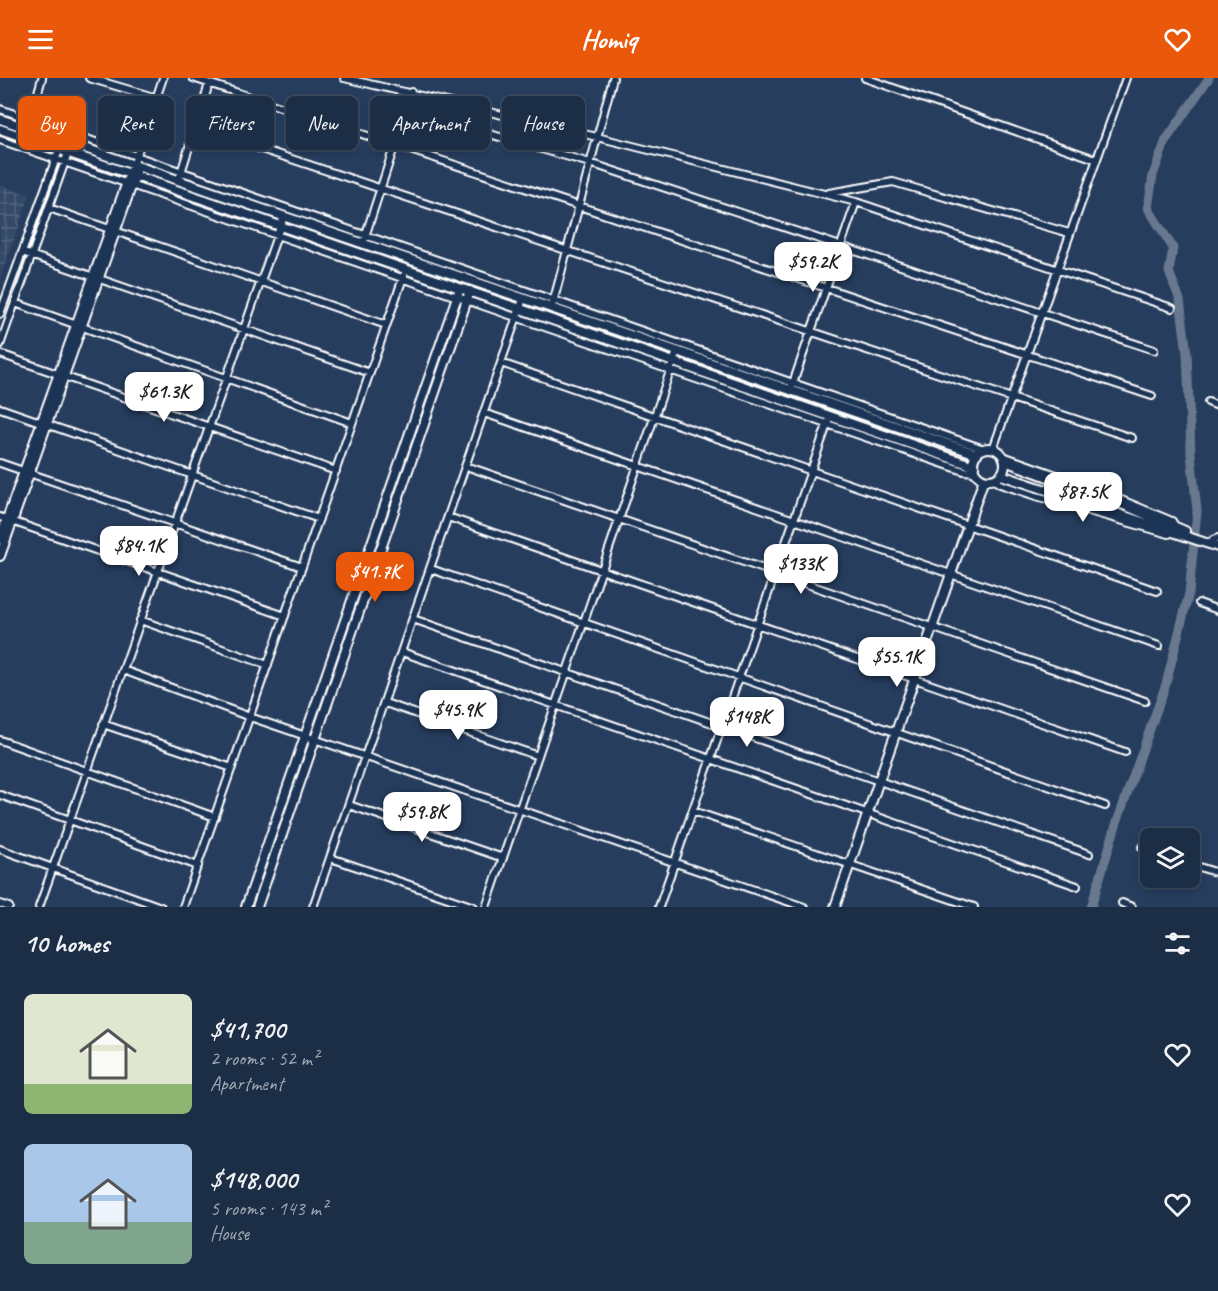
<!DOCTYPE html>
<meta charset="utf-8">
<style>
:root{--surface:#1c2e46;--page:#293a51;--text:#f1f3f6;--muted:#a0a8b3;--line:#3a4a5f;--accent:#ea580c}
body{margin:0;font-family:Caveat,sans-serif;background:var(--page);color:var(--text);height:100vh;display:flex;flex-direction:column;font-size:22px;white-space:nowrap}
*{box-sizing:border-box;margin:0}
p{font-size:20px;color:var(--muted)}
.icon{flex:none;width:33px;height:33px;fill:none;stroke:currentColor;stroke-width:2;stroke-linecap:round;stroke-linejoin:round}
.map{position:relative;height:829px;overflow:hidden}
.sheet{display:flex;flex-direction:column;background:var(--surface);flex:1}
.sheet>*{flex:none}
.guide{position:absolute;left:18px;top:18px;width:600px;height:54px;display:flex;gap:12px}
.tools{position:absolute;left:1140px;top:750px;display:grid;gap:12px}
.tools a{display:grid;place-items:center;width:60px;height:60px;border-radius:9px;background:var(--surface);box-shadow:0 3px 9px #0003,0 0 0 2px var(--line);font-size:30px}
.price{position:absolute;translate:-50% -51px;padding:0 14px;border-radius:12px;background:#fff;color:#222;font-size:20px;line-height:39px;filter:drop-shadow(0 2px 3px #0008)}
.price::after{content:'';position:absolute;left:50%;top:36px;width:18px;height:14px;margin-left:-9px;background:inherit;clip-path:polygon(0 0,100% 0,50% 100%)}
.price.active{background:var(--accent);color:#fff}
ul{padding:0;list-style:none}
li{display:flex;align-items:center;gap:18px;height:150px;padding:0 24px}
li span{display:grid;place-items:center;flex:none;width:168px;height:120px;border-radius:9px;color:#555}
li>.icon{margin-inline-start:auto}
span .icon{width:72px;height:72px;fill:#fffc;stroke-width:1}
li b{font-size:26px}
h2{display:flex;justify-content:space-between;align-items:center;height:72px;padding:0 24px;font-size:26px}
.pill{padding:0 21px;border-radius:9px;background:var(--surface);box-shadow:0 3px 9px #0003,0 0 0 2px var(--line);font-size:21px;line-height:54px}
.pill.active{background:var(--accent);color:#fff}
header{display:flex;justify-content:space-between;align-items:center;height:78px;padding:0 24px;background:var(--accent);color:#fff;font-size:27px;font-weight:600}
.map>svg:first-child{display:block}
</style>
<header><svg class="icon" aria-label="menu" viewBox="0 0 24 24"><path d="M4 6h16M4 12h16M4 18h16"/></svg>Homiq<svg class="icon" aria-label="heart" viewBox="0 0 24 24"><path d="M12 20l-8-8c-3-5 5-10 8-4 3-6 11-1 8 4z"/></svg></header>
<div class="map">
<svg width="1218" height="829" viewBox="0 0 1218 829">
<defs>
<pattern id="industrial-grid" width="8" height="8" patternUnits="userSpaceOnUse" patternTransform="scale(1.5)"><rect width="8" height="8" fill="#344a68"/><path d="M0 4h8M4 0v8" fill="none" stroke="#52657f"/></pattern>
</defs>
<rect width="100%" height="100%" fill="#263d5e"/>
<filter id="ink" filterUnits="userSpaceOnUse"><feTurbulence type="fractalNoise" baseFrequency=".0167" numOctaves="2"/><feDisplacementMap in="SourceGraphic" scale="12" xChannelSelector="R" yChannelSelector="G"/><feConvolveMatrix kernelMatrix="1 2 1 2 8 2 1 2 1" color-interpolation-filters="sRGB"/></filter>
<g filter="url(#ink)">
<path fill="url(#industrial-grid)" d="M0,107l30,10 -30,83z"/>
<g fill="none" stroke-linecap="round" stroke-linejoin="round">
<path stroke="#67788e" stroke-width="9" d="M1091,829l25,-82 50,-141 23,-91 8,-82 -6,-57 -4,-101 -7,-53 -11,-28 4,-24 -25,-40 5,-33 13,-35 43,-62"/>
<g stroke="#fff" stroke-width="10">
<path id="minor" d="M89,0l68,20
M193,0l959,318
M344,0l253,59 259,65 316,106
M865,0l230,81
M0,31l984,340
M406,32l5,-18
M195,49l937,311
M28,50l14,-50
M0,62l964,331 11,1
M135,82l28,-82
M179,101l30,-95
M829,115l64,-11 176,51
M49,130l337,117
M363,165l43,-133 184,53 564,187
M22,174l348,121
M15,225l337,120
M553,225l60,-225
M0,236l59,-164
M0,267l68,-192
M0,276l336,117
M501,285l656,228
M792,308l64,-184
M1208,324l10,4
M0,330l319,111
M484,335l675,233
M993,371l133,-371
M1003,378l90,32 79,33 3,5
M0,385l302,104
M466,388l679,235
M993,401l7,5 36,12 133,38
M0,439l285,99
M448,439l677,235
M1213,462l5,-2
M431,491l674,237
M1199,525l19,7
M413,541l676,235
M140,542l128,45
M402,574l675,234
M123,592l127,47 554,190
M385,625l153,53
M103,646l129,44
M0,662l215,77
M0,717l198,71
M349,727l154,53
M693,733l281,96
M1142,769l8,3
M0,771l161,58
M331,780l143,49
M1190,786l28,9
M1122,825l10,4
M0,826l9,3
M39,829l245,-691
M183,829l221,-632
M313,829l210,-608
M486,829l191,-556
M659,829l169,-485"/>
</g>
<g stroke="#fff" stroke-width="12">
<path id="major" d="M0,41l977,335
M0,51l974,337
M973 386a16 16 0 1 1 32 0a16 16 0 1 1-32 0Z
M1005,383l119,44 61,26
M1001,397l217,72
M0,461l131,-368
M0,478l136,-383
M246,829l214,-619
M257,829l213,-616
M835,829l149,-428"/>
</g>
<use href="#minor" stroke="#1d3557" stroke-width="6"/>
<use href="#major" stroke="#1d3557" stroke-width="8"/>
</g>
</g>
</svg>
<div class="tools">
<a><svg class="icon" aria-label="layers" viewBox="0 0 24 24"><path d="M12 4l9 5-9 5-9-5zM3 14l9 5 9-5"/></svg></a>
</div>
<b class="price" style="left:813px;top:215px">$59.2K</b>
<b class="price" style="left:164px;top:345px">$61.3K</b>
<b class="price" style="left:1083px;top:445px">$87.5K</b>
<b class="price" style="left:139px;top:499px">$84.1K</b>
<b class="price" style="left:801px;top:517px">$133K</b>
<b class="price active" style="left:375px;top:525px">$41.7K</b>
<b class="price" style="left:897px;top:610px">$55.1K</b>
<b class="price" style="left:458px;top:663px">$45.9K</b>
<b class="price" style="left:747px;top:670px">$148K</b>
<b class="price" style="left:422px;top:765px">$59.8K</b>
<div class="guide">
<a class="pill active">Buy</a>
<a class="pill">Rent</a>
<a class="pill">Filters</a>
<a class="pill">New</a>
<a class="pill">Apartment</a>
<a class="pill">House</a>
</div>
</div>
<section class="sheet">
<h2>10 homes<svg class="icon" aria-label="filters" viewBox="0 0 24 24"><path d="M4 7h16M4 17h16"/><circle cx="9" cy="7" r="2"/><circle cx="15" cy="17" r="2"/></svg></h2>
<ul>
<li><span style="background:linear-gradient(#dfe7d0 75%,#8fb573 0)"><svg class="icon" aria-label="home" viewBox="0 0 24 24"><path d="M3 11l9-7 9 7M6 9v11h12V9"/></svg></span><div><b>$41,700</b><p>2 rooms · 52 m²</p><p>Apartment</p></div><svg class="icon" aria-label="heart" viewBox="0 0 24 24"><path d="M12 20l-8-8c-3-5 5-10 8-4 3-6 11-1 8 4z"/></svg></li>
<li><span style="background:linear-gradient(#a9c7e8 65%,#7fa58c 0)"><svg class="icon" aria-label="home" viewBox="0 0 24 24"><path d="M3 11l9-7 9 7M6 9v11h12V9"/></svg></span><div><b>$148,000</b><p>5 rooms · 143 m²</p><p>House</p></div><svg class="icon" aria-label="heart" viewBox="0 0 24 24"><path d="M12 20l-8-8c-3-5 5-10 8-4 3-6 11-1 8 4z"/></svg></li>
</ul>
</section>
